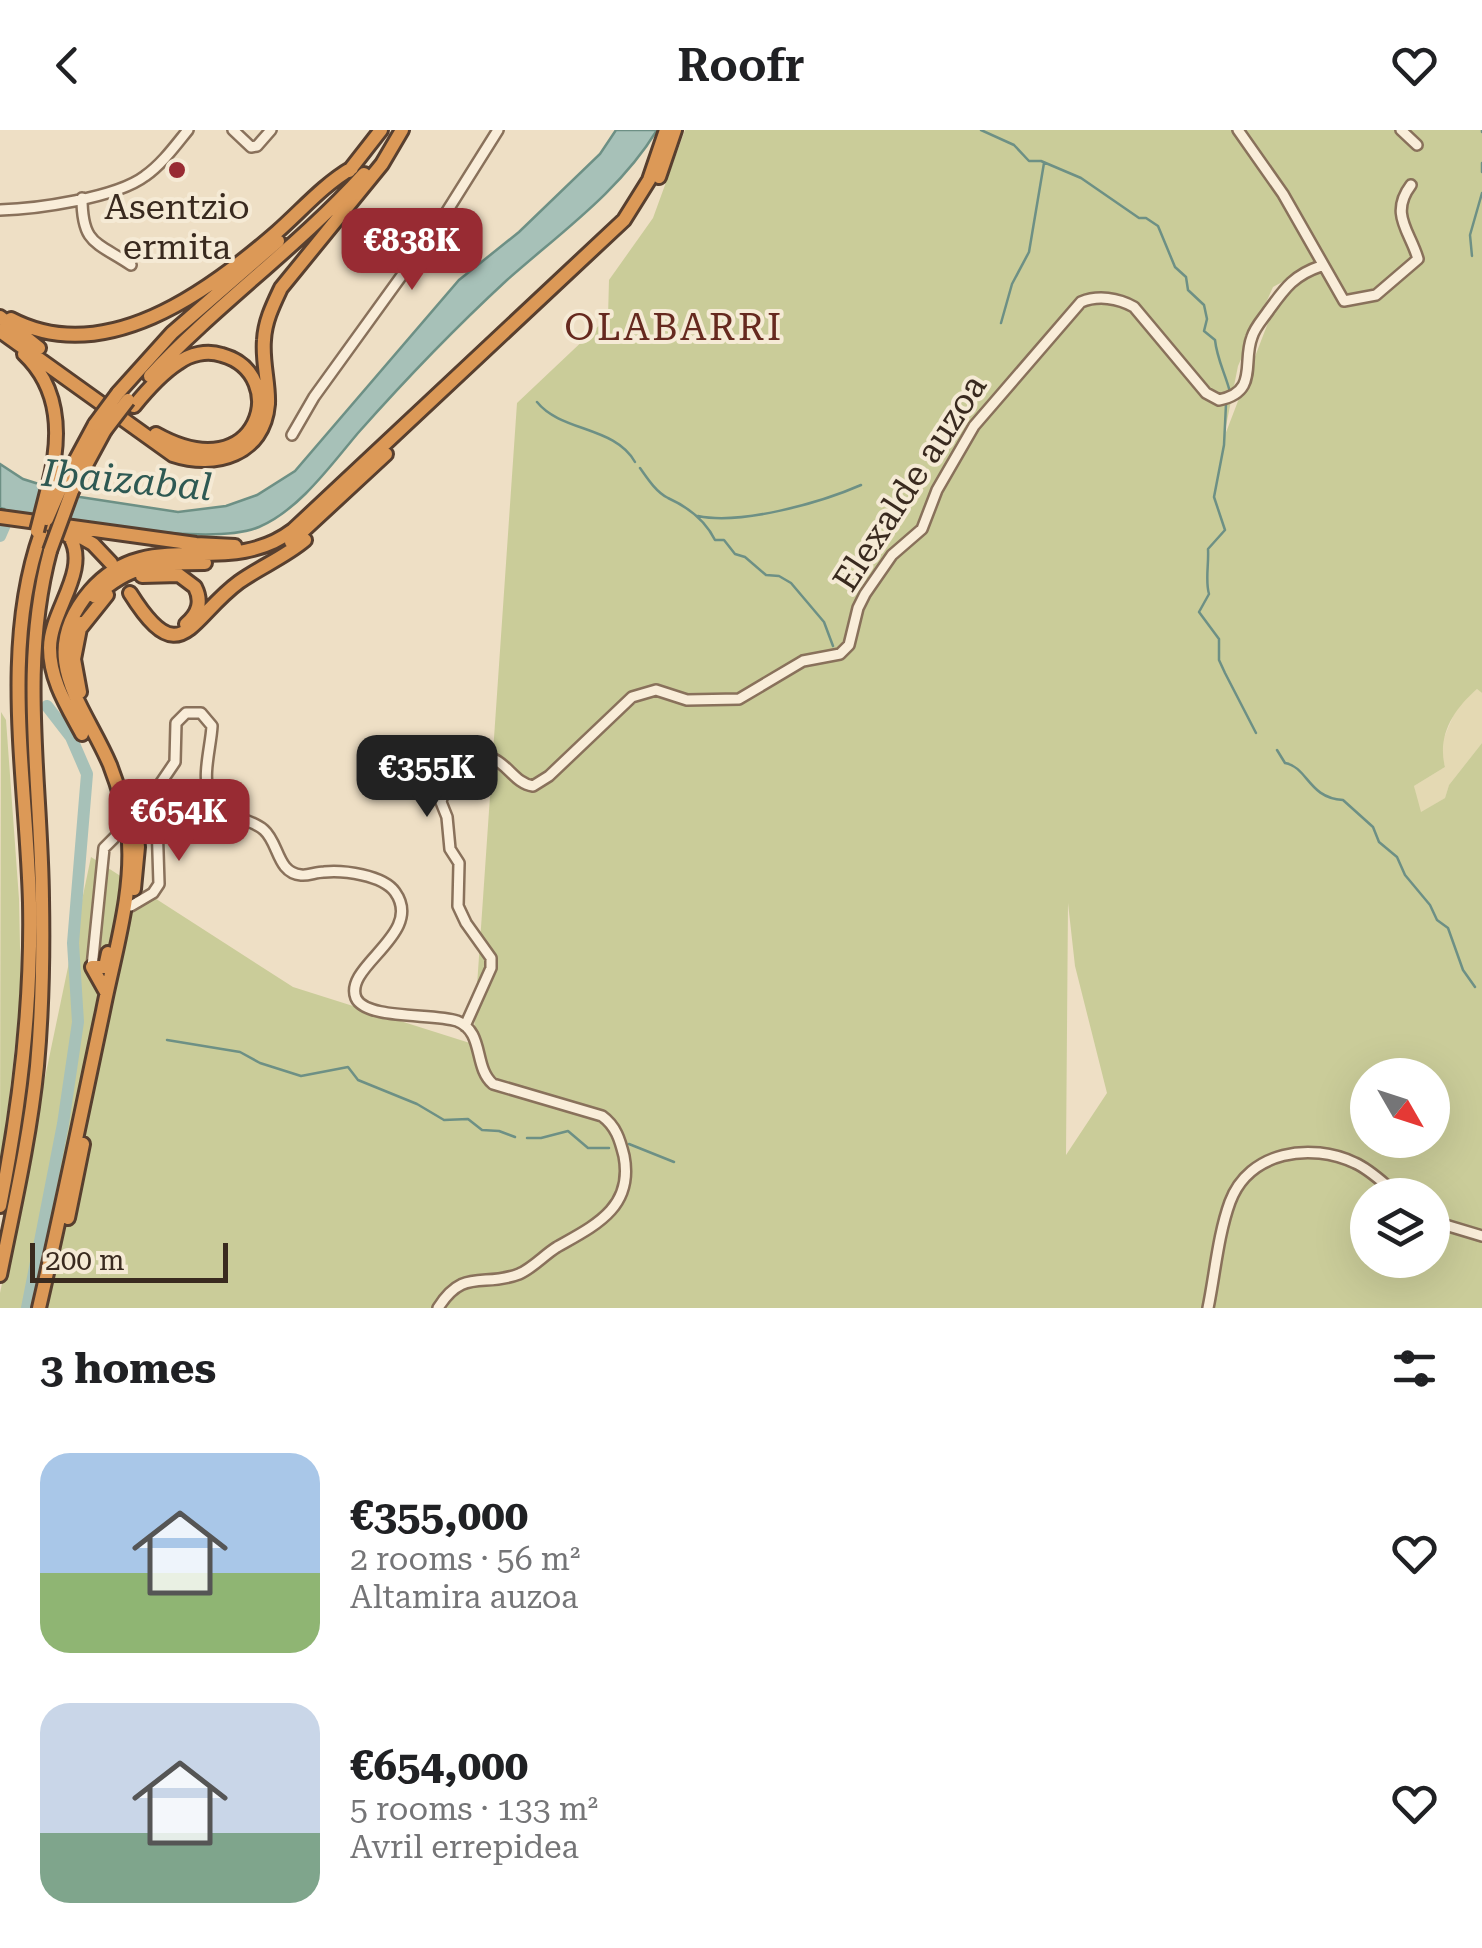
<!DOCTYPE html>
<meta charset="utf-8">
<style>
:root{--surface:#fff;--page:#f6f6f6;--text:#202124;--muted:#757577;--accent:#982b33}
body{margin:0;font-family:"Roboto Serif",serif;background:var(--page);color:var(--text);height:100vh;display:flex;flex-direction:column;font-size:38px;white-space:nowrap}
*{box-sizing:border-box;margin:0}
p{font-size:32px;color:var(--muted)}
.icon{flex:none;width:55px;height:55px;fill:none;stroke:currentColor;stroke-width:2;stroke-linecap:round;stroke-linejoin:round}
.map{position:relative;height:1178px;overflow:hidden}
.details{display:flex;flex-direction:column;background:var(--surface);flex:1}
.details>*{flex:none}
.needle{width:65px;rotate:129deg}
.fabs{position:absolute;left:1350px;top:928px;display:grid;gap:20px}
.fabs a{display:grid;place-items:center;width:100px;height:100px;border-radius:50%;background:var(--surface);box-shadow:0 10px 40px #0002;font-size:50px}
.scale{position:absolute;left:30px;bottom:25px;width:198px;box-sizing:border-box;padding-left:10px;border:5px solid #392a1f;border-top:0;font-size:28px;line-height:35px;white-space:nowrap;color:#392a1f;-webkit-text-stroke:8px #f5ead5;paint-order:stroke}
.price{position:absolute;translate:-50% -85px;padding:0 22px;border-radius:20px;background:var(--accent);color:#fff;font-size:32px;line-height:65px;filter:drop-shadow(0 2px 5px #0008)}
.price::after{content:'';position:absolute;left:50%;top:60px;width:30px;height:22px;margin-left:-15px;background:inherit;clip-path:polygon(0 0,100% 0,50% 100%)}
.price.current{background:#222;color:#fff}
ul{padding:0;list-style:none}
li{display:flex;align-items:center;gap:30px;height:250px;padding:0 40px}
li span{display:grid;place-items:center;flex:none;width:280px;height:200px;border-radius:30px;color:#555}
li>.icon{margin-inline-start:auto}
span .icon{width:120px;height:120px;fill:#fffc;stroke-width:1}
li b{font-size:42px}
h2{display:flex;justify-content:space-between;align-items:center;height:120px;padding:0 40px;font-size:42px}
header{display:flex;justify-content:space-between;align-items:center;height:130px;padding:0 40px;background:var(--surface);font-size:45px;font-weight:600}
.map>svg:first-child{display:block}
</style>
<header><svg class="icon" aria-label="back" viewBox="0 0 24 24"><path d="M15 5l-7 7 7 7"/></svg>Roofr<svg class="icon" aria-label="heart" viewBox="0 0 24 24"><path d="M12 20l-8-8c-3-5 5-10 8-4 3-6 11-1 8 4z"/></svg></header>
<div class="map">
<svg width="1482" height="1178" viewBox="0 0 1482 1178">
<rect width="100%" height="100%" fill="#eedfc5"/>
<path fill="#e4d9b3" d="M1477,559l5,4v50l-33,42 -4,13 -25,15 -6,-27 31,-19 -5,-20 18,-42z"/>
<path fill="#cacc99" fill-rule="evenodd" d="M685,0h797v563l-5,-4c-24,21 -40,47 -32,78l-31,19 7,26 24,-14 4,-13 33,-42v565h-1482v-15l91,-436 202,130 180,57 44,-641 91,-86 1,-37 44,-62zM1284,151l-59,154 -1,1 14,-70 35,-79zM1068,773l7,63 32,127 -41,62zM1368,945h64v65h-64zM1368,1065h64v65h-64z
M1,582l5,8 13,179 2,95 -21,183z"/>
<path fill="#a7c1b8" stroke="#6d9085" stroke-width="2.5" d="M616,0h41c-37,61 -97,103 -150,150 -52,48 -102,100 -149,153 -27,32 -59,77 -99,94 -48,20 -178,-6 -234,-13l-25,-6v-44l23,15 57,18 98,15 48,-6 31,-11 38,-24 164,-191 60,-48 81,-78z"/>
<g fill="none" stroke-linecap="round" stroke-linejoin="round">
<path stroke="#6d9085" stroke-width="2.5" d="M981,0l33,15 15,16h12l40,17 58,40h7l12,8 17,41 11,10 2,13 16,15 3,14 -3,12 11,9c2,19 10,33 15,52
M1482,0v2
M1482,33v9
M1472,126l-2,-21 12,-42
M1001,193l11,-39 17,-32 15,-89
M537,272c24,30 78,24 98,60
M1226,274l-2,41 -10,52 11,33 -17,19c1,15 -3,32 1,45l-10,18 20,27v21l6,13 31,60
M640,338c7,10 16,24 28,30 20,9 37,22 47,42h9l11,14 10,3 21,18 13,1 12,7 33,39 9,24
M698,386c43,9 122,-13 163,-31
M1277,620l8,13c23,4 23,35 58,37l30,27 6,15 18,15 8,18 25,30 7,15 11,8 15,42 12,17
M167,910l73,12 20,11 41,13 47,-9 10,13 59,24 27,16 24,-1 14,11 17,1 16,6
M527,1008h14l27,-7 20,17h21
M629,1014l45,18"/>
<path stroke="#a7c1b8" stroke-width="12" d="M0,406l11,-25
M27,1178l36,-184 15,-102 -5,-79 14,-169 -16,-37 -24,-31"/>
<g stroke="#89715b" stroke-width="14">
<path id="minor" d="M233,0l18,17 6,-1 14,-16
M1238,0l45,64 61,107 32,-6 42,-36c-8,-28 -29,-45 -7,-74
M1401,0l16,15
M82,68c0,47 15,44 49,67
M0,80c36,-1 116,-12 145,-34 17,-12 30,-30 43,-46
M292,305l22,-38 125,-173 59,-94
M131,776l22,-13 6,-9 -3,-94 19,-28 1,-39 10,-10h15l11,13c-1,20 -10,49 -3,68 8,25 38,21 55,36 15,13 13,43 37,45 7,1 15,-3 23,-3 19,-2 59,3 71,20 30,42 -52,74 -39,106 10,22 78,15 101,23 28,11 16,46 36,63l109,32c14,10 18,24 22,40 10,52 -30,70 -67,91 -13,8 -24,21 -38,27 -36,14 -55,-7 -81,34
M92,837l12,-119 13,-13
M465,896l26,-58v-10l-25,-35 -8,-17 1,-43 -9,-14 -3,-32 -6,-15 8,-30 11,-14c45,-13 47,24 73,28l16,-10 83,-79 24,-7 31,10 52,-1 64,-38 37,-7 9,-9 9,-37 7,-14 27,-39 30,-26 15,-39 37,-64 107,-124c17,-7 37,-4 53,5l72,86 13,7c40,-8 23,-38 33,-63 3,-10 11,-18 17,-27 16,-22 25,-35 52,-44
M1432,1091l50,15
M1208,1178c7,-34 10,-73 22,-106 19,-51 81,-60 125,-39 16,7 29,21 43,32"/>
</g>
<g stroke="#573f2f" stroke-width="18">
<path id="highway" d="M349,41l32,-41
M659,47l16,-47
M0,187l39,31
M11,189c93,49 196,-26 266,-87 25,-22 46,-47 75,-64
M0,201l173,124c42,14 91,0 95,-51 1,-21 -6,-42 -4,-64 1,-19 9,-35 17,-52l101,-124 20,-34
M24,224c37,35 37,83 25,130
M150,246c67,-72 148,-129 214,-202
M118,263l54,-60 106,-92
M134,276c13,-16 27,-32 44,-43 12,-9 29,-13 44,-8 69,19 38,137 -66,79
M60,359l35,-65
M72,361l33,-61
M0,387l196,27 39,2
M57,399l13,8c20,34 -20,74 -20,111 0,32 17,58 32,86
M72,402l21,12 18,19
M291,412l95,-88
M142,446l37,-1 16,12c7,14 4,26 -9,37
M130,463c51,81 59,26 109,-11 21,-15 46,-25 66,-42
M95,467c36,-34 63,-34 110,-34
M79,500l28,-35
M80,562l-6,-33 7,-36
M134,759l4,-42 -3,-27
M106,862l-14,-25h13l3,-14
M0,1076c20,-100 32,-201 30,-303 -3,-121 -30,-254 11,-370
M68,1088l15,-74
M0,1145c14,-69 30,-139 37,-209 5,-56 6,-112 5,-167 -1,-118 -23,-232 8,-348
M39,1178c23,-99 43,-198 64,-297 11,-57 32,-122 25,-181 -3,-22 -10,-44 -18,-65 -26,-61 -76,-108 -20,-174 58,-68 136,-10 203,-61l331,-310 25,-40 17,-50"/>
</g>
<use href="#minor" stroke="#f9edd9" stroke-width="9"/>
<use href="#highway" stroke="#dc9957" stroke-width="12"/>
<g stroke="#89715b" stroke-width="14" stroke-linecap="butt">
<path id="minor-bridge" d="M117,705l29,-20"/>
</g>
<g stroke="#573f2f" stroke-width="18" stroke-linecap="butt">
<path id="highway-bridge" d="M95,294l23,-31
M105,300l23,-30
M47,389l13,-30
M37,401l12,-47
M50,421l22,-60"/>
</g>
<use href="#minor-bridge" stroke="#f9edd9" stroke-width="9"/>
<use href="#highway-bridge" stroke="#dc9957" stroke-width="12"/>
</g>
<circle fill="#982b33" stroke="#f5ead5" stroke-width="4" cx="177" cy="40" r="10"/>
<g text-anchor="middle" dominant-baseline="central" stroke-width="8" stroke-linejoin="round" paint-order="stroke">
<g font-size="35" fill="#392a1f" stroke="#f5ead5">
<text x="177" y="77">Asentzio<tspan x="177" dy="40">ermita</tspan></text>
</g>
<g font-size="35" fill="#392a1f" stroke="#f5ead5">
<text transform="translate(910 353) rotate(-57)">Elexalde auzoa</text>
</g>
<g font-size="38" letter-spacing="2.5" fill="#66291f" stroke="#f5ead5">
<text x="674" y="197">OLABARRI</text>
</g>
<g font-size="38" font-style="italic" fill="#2e5953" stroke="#f5ead5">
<text transform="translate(127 350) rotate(5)">Ibaizabal</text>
</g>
</g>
</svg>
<div class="fabs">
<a><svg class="needle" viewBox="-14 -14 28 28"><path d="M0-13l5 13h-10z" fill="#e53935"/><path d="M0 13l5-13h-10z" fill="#757577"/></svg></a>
<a><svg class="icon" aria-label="layers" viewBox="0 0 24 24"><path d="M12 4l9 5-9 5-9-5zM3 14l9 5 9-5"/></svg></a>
</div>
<div class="scale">200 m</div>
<b class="price" style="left:412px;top:163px">€838K</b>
<b class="price current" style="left:427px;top:690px">€355K</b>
<b class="price" style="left:179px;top:734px">€654K</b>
</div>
<section class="details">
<h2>3 homes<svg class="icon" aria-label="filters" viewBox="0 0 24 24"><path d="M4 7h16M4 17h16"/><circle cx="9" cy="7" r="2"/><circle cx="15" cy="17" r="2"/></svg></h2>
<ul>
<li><span style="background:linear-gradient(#a9c7e8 60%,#8fb573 0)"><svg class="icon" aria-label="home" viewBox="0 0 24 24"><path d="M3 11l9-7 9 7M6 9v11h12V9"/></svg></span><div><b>€355,000</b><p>2 rooms · 56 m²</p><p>Altamira auzoa</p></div><svg class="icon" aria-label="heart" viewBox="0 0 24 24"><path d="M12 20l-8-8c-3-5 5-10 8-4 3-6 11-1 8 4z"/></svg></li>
<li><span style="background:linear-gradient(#c9d6e8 65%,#7fa58c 0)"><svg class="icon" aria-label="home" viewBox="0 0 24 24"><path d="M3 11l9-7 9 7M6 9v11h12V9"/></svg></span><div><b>€654,000</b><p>5 rooms · 133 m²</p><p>Avril errepidea</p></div><svg class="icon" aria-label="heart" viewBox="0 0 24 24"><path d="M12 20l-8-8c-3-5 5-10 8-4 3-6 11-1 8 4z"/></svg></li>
</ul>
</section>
